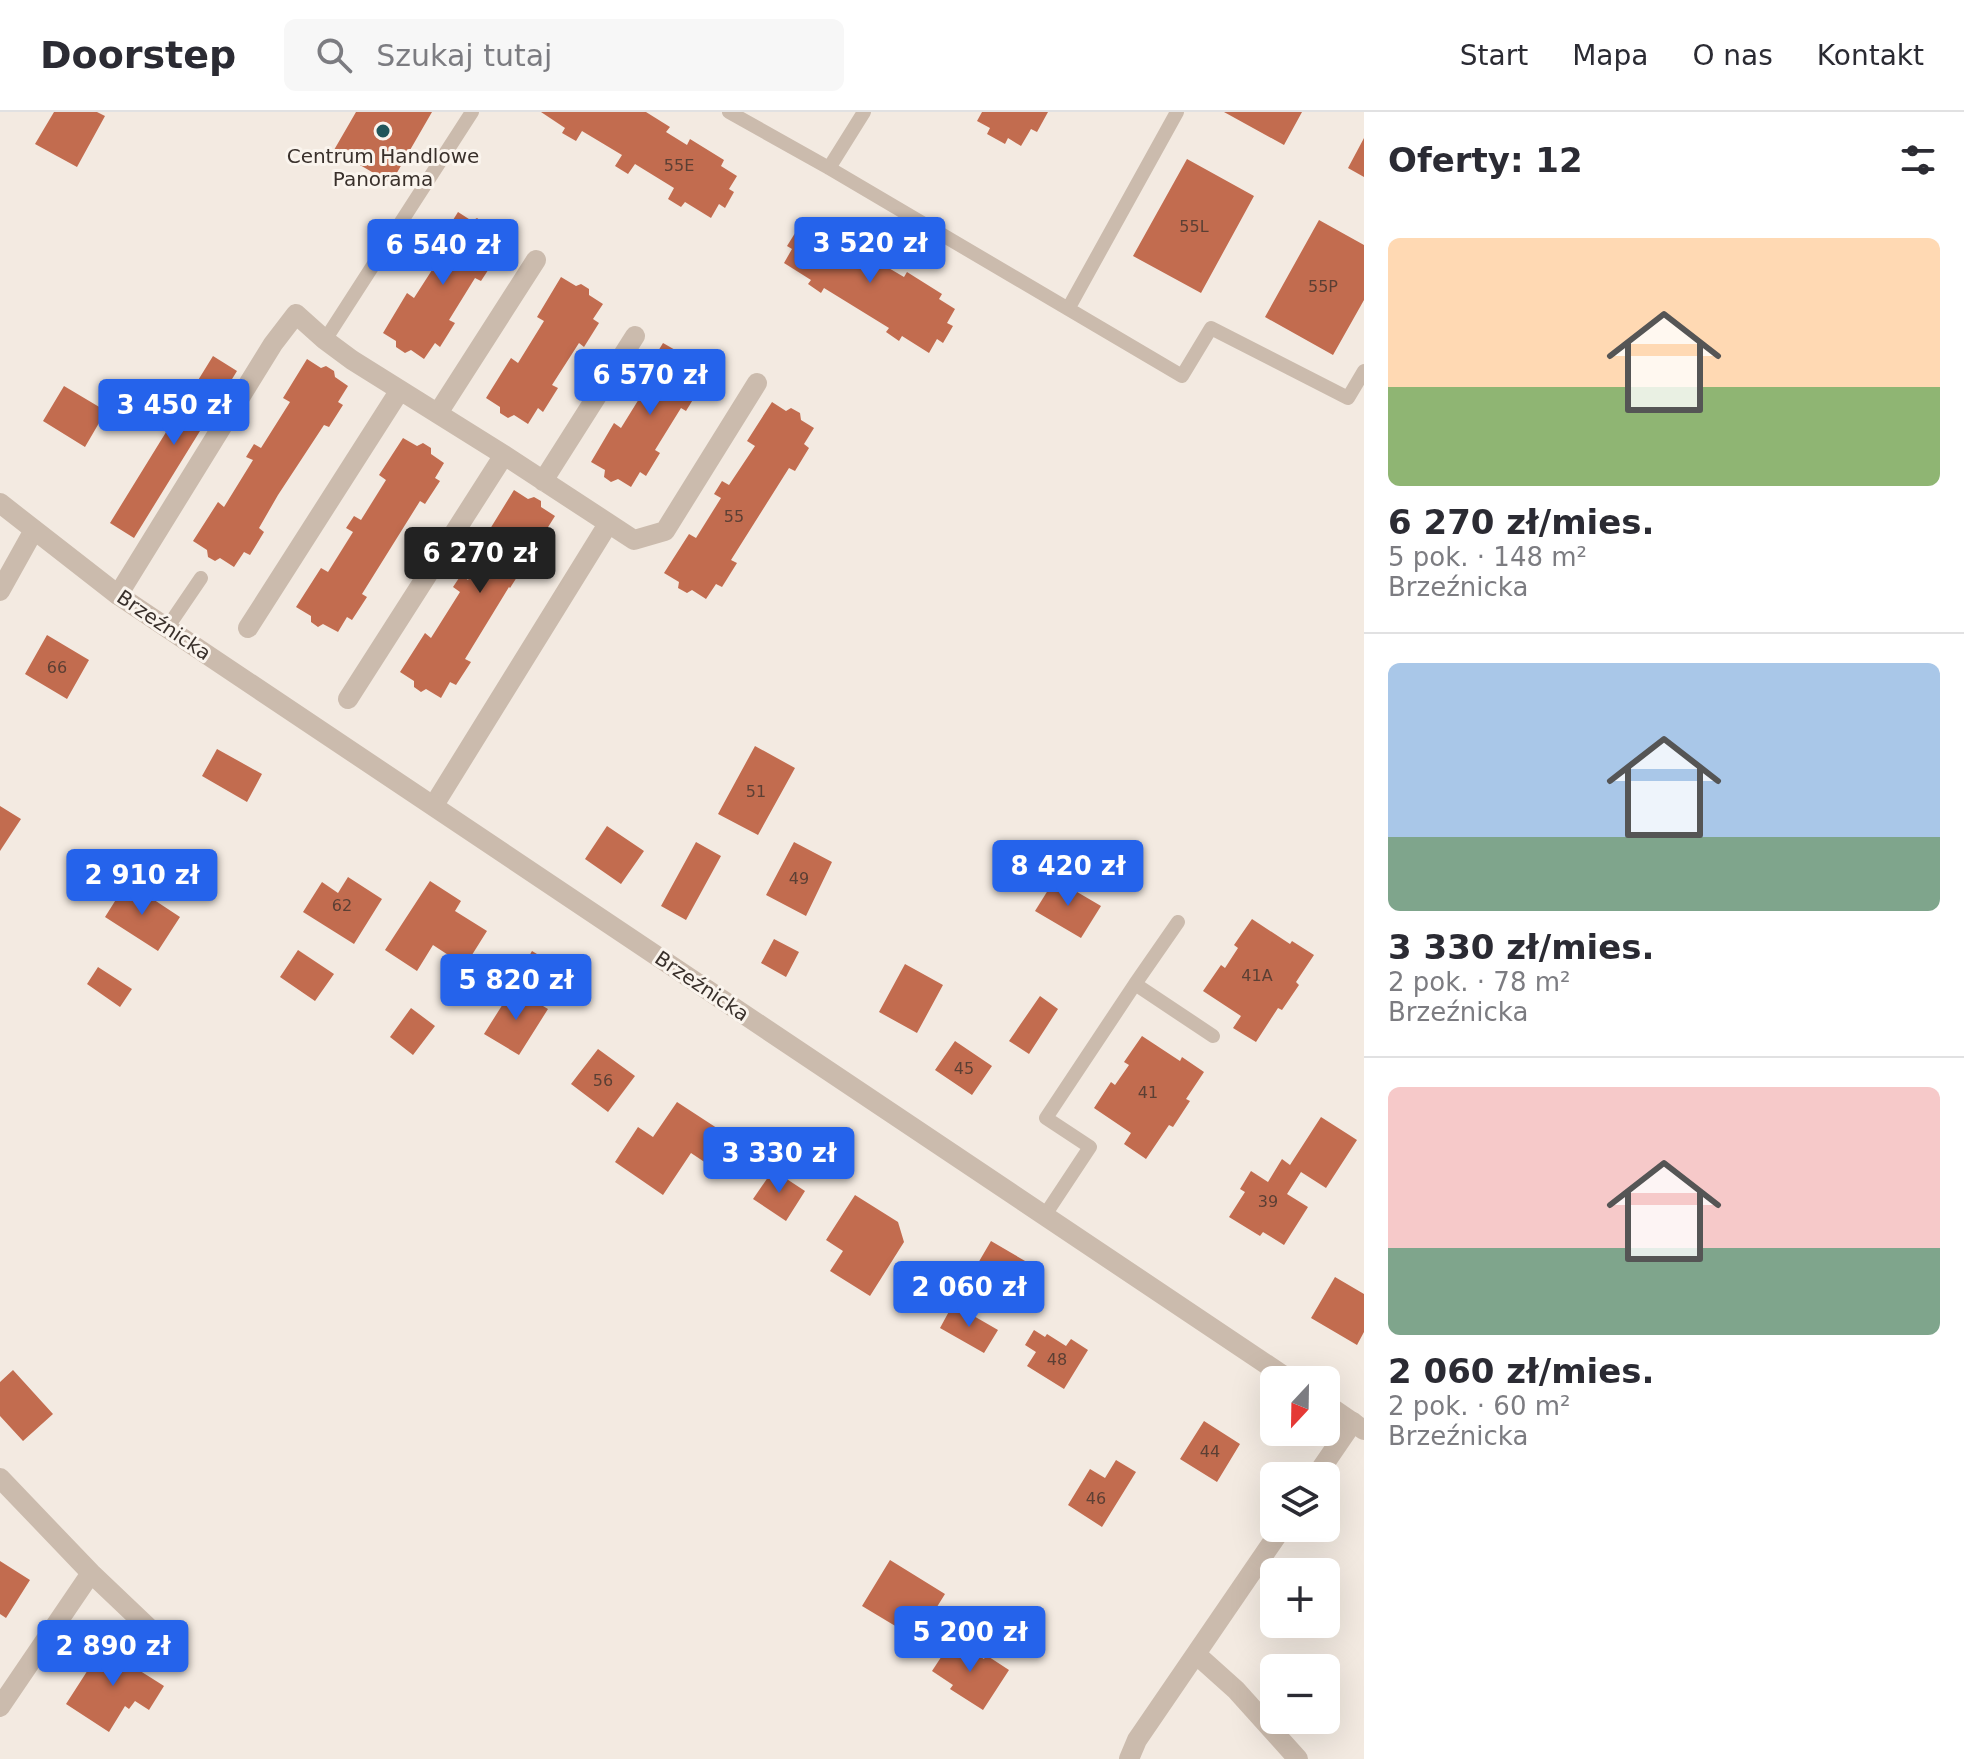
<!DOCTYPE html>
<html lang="pl">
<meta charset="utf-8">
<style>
:root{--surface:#fff;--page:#f7f7f7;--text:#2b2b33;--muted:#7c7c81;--line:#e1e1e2;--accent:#2563eb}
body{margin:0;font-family:"DejaVu Sans",sans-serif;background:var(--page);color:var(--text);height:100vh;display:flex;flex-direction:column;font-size:30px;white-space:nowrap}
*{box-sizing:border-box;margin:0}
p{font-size:26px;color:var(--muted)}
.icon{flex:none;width:44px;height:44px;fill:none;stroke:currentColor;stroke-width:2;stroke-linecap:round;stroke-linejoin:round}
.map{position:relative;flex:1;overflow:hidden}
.sheet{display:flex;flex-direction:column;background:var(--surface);width:600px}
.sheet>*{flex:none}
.needle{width:52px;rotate:202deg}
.buttons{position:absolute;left:1260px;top:1254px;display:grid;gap:16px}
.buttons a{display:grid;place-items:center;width:80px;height:80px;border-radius:12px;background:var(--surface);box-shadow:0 8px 32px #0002;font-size:40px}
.price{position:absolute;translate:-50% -68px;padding:0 18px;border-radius:8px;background:var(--accent);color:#fff;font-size:26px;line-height:52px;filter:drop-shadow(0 2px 4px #0008)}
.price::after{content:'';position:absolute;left:50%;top:48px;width:24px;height:18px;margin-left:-12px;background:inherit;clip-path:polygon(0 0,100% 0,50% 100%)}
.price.active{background:#222;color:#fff}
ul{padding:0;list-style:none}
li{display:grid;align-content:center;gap:16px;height:424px;padding:0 24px}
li+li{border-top:2px solid var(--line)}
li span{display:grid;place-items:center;height:248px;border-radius:12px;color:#555}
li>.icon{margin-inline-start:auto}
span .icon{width:144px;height:144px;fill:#fffc;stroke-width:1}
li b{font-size:34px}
h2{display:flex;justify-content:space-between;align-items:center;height:96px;padding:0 24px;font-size:34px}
header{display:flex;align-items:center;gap:48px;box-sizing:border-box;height:112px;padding:0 40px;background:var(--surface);border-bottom:2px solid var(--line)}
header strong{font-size:38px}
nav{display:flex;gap:44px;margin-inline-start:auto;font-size:28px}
.search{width:560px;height:72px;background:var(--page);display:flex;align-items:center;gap:20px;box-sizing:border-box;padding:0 28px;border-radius:12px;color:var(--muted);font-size:30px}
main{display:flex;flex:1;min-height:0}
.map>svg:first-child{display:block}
</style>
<header>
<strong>Doorstep</strong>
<div class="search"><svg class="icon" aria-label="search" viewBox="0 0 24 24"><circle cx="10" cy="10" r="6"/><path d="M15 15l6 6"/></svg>Szukaj tutaj</div>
<nav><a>Start</a><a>Mapa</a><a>O nas</a><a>Kontakt</a></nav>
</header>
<main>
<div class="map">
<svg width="1364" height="1647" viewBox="0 0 1364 1647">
<rect width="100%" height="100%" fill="#f3eae1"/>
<path fill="#c26c4f" d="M54,0h43l8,4 -28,51 -42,-23z
M356,0h76l-41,71 -57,-33z
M541,0h105l24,15 -4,5 21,13 3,-6 34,21 -3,6 16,10 -8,13 5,3 -9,16 -6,-4 -8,14 -26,-16 -4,5 -13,-8 6,-11 -39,-24 -7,10 -13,-8 7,-11 -40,-24 -6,10 -14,-8 3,-5z
M982,0h66l-11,20 -6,-3 -10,17 -13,-8 -3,6 -18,-10 3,-6 -13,-7z
M1224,0h78l-18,33z
M1364,26v39l-16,-9z
M1187,47l67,37 -53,97 -68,-37z
M458,100l14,9 5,-3 8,6v6l15,9 -10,15 6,4 -15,23 -6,-3 -26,42 6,3 -15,24 -5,-4 -11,16 -13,-9 -6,3 -9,-6v-6l-13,-8 24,-40 7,5 27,-42 -8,-4z
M811,108l16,10 4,-5 36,22 -4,6 41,24 3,-5 35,22 -3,5 16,10 -8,14 6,3 -10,17 -6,-4 -8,14 -27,-17 -3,5 -13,-9 3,-4 -65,-40 -3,5 -13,-9 3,-4 -27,-17 8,-14 -5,-3 10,-16 5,3z
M1319,108l45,25v55l-31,55 -68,-38z
M561,165l15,9 5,-2 8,5v6l14,9 -10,15 6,4 -15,24 -5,-4 -27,42 6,3 -15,24 -5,-4 -10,16 -14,-9 -6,3 -8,-5v-6l-14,-9 25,-40 7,5 26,-42 -7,-4z
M663,231l14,8 6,-2 7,4v7l13,8 -10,16 7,4 -14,23 -5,-3 -26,42 5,3 -14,23 -6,-4 -9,15 -13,-8 -7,3 -7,-5 1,-7 -14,-8 23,-39 7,5 26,-42 -7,-5z
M213,244l24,15 -103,167 -24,-15z
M307,247l14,9 5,-2 8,5 1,6 13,9 -10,16 5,3 -14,22 -5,-2 -46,70 -19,33 5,4 -14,23 -6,-3 -10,15 -14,-9 -5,3 -7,-4 -1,-7 -14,-9 25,-39 6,5 29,-47 -7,-3 8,-13 7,4 29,-46 -7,-4z
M64,274l42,25 -21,36 -42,-26z
M772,290l14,9 5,-3 9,5 1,7 13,8 -10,16 5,4 -14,23 -6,-3 -58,92 6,3 -15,24 -6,-3 -10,15 -14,-9 -5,3 -9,-5 1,-6 -15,-9 25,-39 7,4 25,-40 -7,-4 8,-13 7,4 26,-39 -8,-5z
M403,326l14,8 6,-3 8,5v6l13,9 -9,15 5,3 -15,23 -5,-3 -58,93 5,3 -15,23 -5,-3 -9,15 -15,-8 -5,3 -7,-5v-6l-15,-9 25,-39 7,4 25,-40 -7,-4 8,-12 7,4 25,-40 -7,-5z
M514,378l14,9 6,-2 7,4v6l14,9 -10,16 5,3 -14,23 -5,-3 -21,33 -1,-1 -44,72 6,3 -15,23 -6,-3 -9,16 -15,-9 -5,3 -7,-5v-6l-14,-9 25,-39 6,5 29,-46 -7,-5 8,-12 7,5 29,-47 -7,-4z
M47,523l42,25 -22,39 -42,-25z
M755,634l40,22 -37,67 -40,-21z
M217,637l45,25 -15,28 -45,-26z
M0,694l21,13 -21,32z
M607,714l37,25 -23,33 -36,-25z
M696,730l25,14 -35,64 -25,-14z
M794,730l38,20 -26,54 -40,-21z
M348,765l34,22 -28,45 -51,-32 19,-30 16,11z
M1055,767l46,27 -20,32 -46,-27z
M430,769l31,20 -6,10 32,20 -22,35 -32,-21 -16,26 -32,-21z
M127,770l53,35 -22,34 -53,-34z
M1252,807l38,25 2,-3 22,14 -18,27 3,3 -17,25 -4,-2 -22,34 -23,-14 8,-12 -38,-25 18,-26 4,3 13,-20 -4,-3z
M774,827l25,13 -13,25 -25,-14z
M298,838l36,24 -19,27 -35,-24z
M532,839l48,29 -12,21 -48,-29z
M905,852l38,21 -26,48 -38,-21z
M98,855l34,22 -12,18 -33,-23z
M513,876l35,21 -29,46 -35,-21z
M1040,884l18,13 -29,45 -20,-13z
M411,896l24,18 -22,29 -23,-18z
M1142,924l38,25 2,-4 22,15 -18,27 4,2 -17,26 -4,-2 -23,34 -22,-15 7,-11 -37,-25 17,-26 4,3 14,-20 -5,-3z
M955,929l37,25 -20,29 -37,-25z
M598,937l37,27 -27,36 -37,-28z
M677,990l49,32 -20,29 -15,-10 -28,42 -48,-33 23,-35 15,10z
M1321,1005l36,23 -31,48 -25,-16 -14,22 21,13 -24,38 -21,-13 -3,4 -31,-19 16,-25 -5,-3 11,-18 17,11 14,-23 8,6z
M773,1058l32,21 -19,30 -33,-22z
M855,1083l43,27 6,20 -34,54 -40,-25 13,-20 -17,-11z
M991,1129l41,24 -17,29 -41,-24z
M1335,1165l29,17v38l-7,13 -46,-27z
M953,1192l45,26 -14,23 -44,-25z
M1034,1218l11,7 2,-3 19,12 5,-7 17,11 -24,39 -37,-23 9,-14 -11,-7z
M13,1258l40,44 -30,27 -23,-25v-34z
M1204,1309l36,23 -23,38 -37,-23z
M1116,1348l20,12 -34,55 -34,-22 22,-36 15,9z
M890,1448l55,34 -28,45 -55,-33z
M0,1449l30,19 -24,38 -6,-4z
M953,1527l31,20 2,-4 23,15 -26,40 -33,-21 3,-4 -21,-14z
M114,1529l18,11 -6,10 38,24 -15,24 -14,-9 -6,8 -4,-3 -16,26 -43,-28 29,-45z"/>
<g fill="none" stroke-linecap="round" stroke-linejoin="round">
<path stroke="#cbbbad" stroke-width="14" d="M729,0l100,56 353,208 29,-48 137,70 16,-27
M829,56l35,-56
M1068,197l109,-197
M325,228l147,-228
M167,516l34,-50
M1135,872l43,-62
M1045,1103l45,-68 -44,-29 89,-134 78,52"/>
<path stroke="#cbbbad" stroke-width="20" d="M438,301l98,-153
M543,369l92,-145
M0,479l34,-61
M118,483l155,-251 23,-30 29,26 27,20 152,95 130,85 31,-9 92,-148
M248,516l152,-238
M348,587l156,-244
M434,693l174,-281
M1316,1364l37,-54
M0,1366l91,95 81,77
M1197,1543l39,35 62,69
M0,1595l91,-134
M1129,1647l8,-19 145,-212"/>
<path stroke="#cbbbad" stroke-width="20" d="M0,391l118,92 1172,785
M1326,1292l38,26"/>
</g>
<circle fill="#21565a" stroke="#faf4ed" stroke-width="3" cx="383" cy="19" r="8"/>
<g text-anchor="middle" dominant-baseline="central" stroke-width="6" stroke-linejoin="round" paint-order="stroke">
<g font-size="16" fill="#5b3f34">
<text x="679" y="53">55E</text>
<text x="1194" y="114">55L</text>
<text x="1323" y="174">55P</text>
<text x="734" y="404">55</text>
<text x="57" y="555">66</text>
<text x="756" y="679">51</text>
<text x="799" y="766">49</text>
<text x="342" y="793">62</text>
<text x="1257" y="863">41A</text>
<text x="964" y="956">45</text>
<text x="603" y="968">56</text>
<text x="1148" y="980">41</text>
<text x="1268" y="1089">39</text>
<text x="1057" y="1247">48</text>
<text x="1210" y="1339">44</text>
<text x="1096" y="1386">46</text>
</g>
<g font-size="20" fill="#39302b" stroke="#faf4ed">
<text x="383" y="44">Centrum Handlowe<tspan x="383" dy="23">Panorama</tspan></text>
</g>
<g font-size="20" fill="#39302b" stroke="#faf4ed">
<text transform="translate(164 513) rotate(34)">Brzeźnicka</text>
<text transform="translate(702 874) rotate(34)">Brzeźnicka</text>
</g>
</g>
</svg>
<div class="buttons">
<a><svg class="needle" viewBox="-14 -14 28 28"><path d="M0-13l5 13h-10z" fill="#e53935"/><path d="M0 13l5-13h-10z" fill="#7c7c81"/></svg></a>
<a><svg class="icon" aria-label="layers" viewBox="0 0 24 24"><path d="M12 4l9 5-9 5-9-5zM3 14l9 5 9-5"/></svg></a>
<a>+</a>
<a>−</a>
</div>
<b class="price" style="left:870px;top:173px">3 520 zł</b>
<b class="price" style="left:443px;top:175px">6 540 zł</b>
<b class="price" style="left:650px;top:305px">6 570 zł</b>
<b class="price" style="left:174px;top:335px">3 450 zł</b>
<b class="price active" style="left:480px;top:483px">6 270 zł</b>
<b class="price" style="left:1068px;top:796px">8 420 zł</b>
<b class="price" style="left:142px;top:805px">2 910 zł</b>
<b class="price" style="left:516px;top:910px">5 820 zł</b>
<b class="price" style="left:779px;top:1083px">3 330 zł</b>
<b class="price" style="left:969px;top:1217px">2 060 zł</b>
<b class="price" style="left:970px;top:1562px">5 200 zł</b>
<b class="price" style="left:113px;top:1576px">2 890 zł</b>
</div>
<section class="sheet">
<h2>Oferty: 12<svg class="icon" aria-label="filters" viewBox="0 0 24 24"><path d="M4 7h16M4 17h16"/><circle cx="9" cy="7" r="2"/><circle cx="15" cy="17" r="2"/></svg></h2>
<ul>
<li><span style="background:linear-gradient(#ffd9b3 60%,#8fb573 0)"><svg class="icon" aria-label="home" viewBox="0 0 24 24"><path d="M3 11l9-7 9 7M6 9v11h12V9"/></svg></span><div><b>6 270 zł/mies.</b><p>5 pok. · 148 m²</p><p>Brzeźnicka</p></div></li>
<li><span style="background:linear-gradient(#a9c7e8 70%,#7fa58c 0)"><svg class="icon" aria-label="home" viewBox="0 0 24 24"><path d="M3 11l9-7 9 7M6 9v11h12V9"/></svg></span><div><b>3 330 zł/mies.</b><p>2 pok. · 78 m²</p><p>Brzeźnicka</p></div></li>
<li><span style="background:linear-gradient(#f6c9c9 65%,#7fa58c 0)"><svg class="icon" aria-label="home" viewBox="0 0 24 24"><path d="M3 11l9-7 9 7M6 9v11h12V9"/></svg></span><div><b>2 060 zł/mies.</b><p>2 pok. · 60 m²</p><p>Brzeźnicka</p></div></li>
</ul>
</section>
</main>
